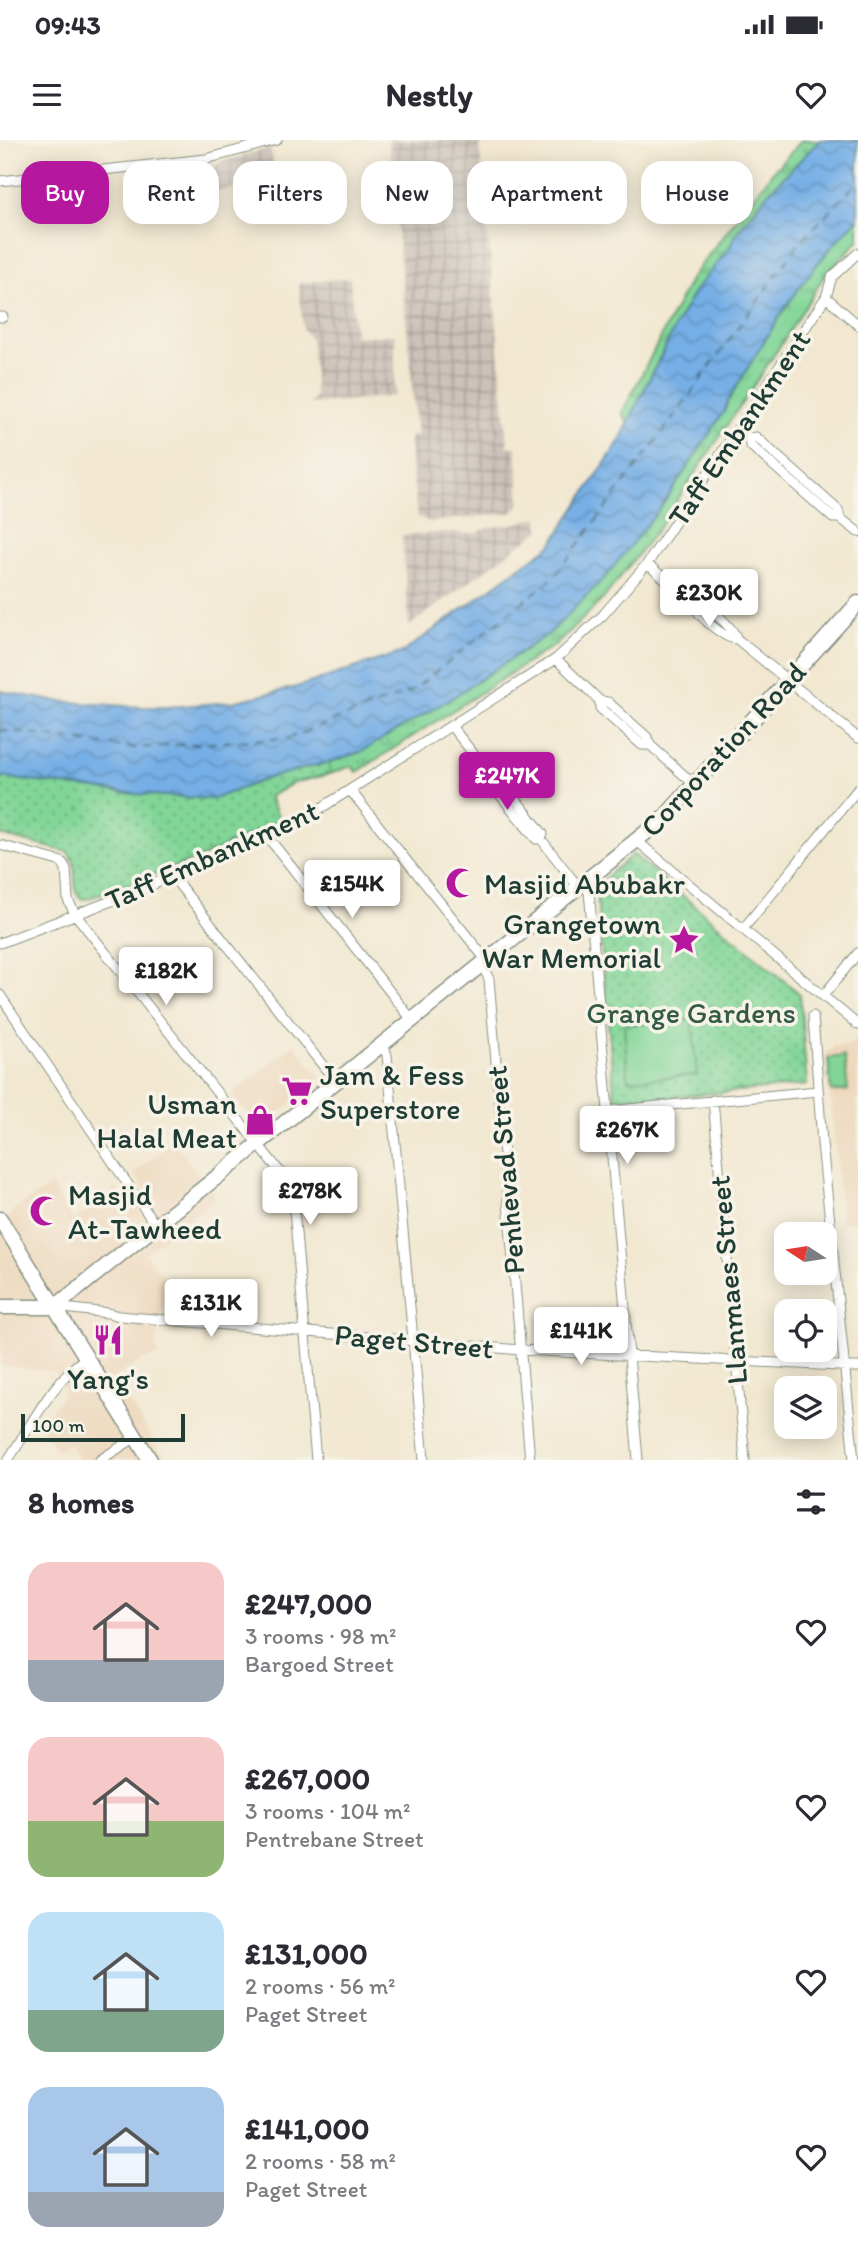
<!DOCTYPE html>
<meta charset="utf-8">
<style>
:root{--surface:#fff;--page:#f2f2f3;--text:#2b2b33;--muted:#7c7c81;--accent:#b5179e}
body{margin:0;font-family:Itim,sans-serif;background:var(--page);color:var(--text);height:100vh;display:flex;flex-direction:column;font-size:26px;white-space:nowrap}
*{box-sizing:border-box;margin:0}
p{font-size:23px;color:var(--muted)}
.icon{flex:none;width:38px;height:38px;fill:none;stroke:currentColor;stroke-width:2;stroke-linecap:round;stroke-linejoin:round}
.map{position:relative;height:1320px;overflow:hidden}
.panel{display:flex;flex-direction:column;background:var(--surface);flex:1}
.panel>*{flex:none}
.hud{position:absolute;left:21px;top:21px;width:817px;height:63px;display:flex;gap:14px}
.needle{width:46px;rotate:282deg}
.tools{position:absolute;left:774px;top:1082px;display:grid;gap:14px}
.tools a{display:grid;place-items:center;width:63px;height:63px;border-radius:14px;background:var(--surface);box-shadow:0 4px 18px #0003;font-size:35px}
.scale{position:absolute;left:21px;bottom:18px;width:164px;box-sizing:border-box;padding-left:7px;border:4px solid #1f3d34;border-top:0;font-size:19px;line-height:24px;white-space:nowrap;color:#1f3d34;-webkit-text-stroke:5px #f7f3e8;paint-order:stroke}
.price{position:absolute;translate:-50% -60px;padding:0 16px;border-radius:7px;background:#fff;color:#222;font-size:23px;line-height:46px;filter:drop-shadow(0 2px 4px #0008)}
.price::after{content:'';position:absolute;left:50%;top:42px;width:21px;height:16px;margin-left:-10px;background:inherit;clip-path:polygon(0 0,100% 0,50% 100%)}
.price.on{background:var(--accent);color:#fff}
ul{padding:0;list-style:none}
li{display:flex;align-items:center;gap:21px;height:175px;padding:0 28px}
li span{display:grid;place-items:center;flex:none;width:196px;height:140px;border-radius:21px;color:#555}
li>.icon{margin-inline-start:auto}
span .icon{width:84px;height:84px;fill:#fffc;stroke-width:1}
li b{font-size:30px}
h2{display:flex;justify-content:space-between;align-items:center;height:84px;padding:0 28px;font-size:30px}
.tag{padding:0 24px;border-radius:21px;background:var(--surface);box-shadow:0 4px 18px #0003;font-size:24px;line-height:63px}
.tag.on{background:var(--accent);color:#fff}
.status{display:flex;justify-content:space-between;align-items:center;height:49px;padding:0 35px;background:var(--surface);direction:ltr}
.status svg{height:19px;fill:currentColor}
header{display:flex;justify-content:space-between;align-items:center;height:91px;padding:0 28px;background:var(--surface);font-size:32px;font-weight:700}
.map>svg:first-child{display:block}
</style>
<div class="status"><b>09:43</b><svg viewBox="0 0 49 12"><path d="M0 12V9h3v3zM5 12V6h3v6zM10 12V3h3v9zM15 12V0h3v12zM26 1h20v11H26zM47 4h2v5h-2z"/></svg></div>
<header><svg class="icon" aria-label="menu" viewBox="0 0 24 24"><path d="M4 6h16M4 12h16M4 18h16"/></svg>Nestly<svg class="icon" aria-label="heart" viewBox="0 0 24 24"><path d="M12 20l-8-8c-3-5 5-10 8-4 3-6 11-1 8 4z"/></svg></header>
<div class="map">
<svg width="858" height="1320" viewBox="0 0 858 1320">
<defs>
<pattern id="industrial-grid" width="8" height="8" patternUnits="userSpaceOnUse" patternTransform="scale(1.75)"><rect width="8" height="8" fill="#ccc2b9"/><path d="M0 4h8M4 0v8" fill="none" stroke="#a59f97"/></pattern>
<pattern id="grass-tufts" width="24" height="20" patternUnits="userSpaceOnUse" patternTransform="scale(1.75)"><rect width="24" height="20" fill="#81d597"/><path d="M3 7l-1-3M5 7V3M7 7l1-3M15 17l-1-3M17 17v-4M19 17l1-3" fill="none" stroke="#69ae7c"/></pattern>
<pattern id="park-dots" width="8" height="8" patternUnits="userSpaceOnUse" patternTransform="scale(1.75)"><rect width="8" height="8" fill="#81d597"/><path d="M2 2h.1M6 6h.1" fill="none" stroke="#69ae7c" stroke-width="1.8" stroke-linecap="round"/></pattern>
<pattern id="water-waves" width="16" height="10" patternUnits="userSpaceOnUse" patternTransform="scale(1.75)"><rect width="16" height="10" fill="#76afe6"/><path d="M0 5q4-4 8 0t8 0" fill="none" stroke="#6090bb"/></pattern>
</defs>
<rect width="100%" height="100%" fill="#f7f3e8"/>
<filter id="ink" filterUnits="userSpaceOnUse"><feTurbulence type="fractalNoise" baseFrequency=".0143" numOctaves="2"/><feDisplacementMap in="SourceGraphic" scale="14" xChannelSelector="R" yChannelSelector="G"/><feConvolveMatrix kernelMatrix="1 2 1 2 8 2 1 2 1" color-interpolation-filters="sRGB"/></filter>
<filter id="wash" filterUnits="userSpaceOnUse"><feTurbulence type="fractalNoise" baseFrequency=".00686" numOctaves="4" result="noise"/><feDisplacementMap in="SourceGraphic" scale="28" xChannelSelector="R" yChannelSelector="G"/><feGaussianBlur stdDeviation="1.57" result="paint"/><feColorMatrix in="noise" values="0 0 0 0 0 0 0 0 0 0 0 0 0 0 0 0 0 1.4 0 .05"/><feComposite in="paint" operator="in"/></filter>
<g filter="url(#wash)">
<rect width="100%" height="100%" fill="#f2e8d1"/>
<path fill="#edd7bb" d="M855,899l3,2v180l-16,2 -16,-172 6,-1v-4l18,-2z
M294,904l27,34 -62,51 -27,-35z
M173,1001l43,56 -71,56 20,25 -2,29 -8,39 4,9 -16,5 -29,18 52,82h-87l-10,-16 -12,7 -16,-24 23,-36 -10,-20 -54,-5v-128l13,-28 38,-24 23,35 42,-33 12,18 18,-13 -12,-20z"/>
<path fill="url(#industrial-grid)" d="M389,0h90l29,307h8l4,56 -2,5 -8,5 -80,9 -13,-6 -8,-79 8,-1z
M269,8l2,2 2,12v22l-59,7 -2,-21 8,-8z
M350,138l5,59 40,-2v61l-86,8 7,-8 -5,-56 -8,-11 -4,-46z
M538,377l2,13 -131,96 -7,-91 52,-3 8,2 15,-1 13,-6 20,-2z"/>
<path fill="url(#grass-tufts)" stroke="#508966" stroke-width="2" d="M802,0h18l-52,53 -33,42 -5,12 -35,44 -18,32 -49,100 -6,-10 69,-135 80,-104z
M858,79v22l-33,34 -39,62 -125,188 -58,74 -45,44 -201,129 -6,-6 -21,8 -37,9 -24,14 11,23 -91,-8 -189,-35 137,17 134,-17 58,-15 31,-10 95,-56 96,-64 173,-222 4,-9c38,-64 76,-130 130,-182z"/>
<path fill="url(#park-dots)" stroke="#508966" stroke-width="2" d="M329,622l1,12 -37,9 -24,14 11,23 -78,37 -115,42h-5l-6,-6 -2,-30 -6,-11 -68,-17v-58l137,17 76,5 58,-22z
M633,714l167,140 7,91 -192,17 -19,-216z"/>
<path fill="#81d597" stroke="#508966" stroke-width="2" d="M692,880l5,55 -69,5 -4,-55z
M844,916l4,34 -17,2 -3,-34z"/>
<path fill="url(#water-waves)" stroke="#4a768d" stroke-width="2" d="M820,0h38v79c-54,52 -92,118 -130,182l-3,9 -63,96 -56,70 -55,56 -96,64 -95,56 -31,10 -58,15 -58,22 -76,-5 -137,-17v-86l54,10 87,6h26l65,-5 65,-15 106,-35 148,-107 68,-103 58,-119 18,-32 35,-44 5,-12 33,-42z"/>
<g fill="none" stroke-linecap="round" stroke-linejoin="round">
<path stroke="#355a60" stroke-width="2" stroke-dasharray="9 7" stroke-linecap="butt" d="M0,590l133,18 156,-10 123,-47 142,-114 117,-156 129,-179 58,-60"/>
</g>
</g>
<g filter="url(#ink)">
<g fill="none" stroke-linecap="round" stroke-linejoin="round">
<g stroke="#889282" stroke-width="11">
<path id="street" d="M0,41l206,-22 71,-19
M826,157l32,28
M0,177h3
M738,290l11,8 7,-1 82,73 2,8 18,14
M749,298l1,7 83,73h7
M647,424l46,38c13,1 39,24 44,37l121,99
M693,462c3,13 31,37 44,37
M556,519l44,42v7l42,37h8
M600,561l8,1 39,35 3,8 45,40
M451,586l38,47 -1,7 48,59h5l38,49
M489,633l7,1 47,60 -2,5
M350,650l137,171
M267,696l146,185
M637,701l221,184
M0,705l62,17 4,7 2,31 7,14 217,273 24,273
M173,737l163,205
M584,744l5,8 2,21 47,547
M743,789l115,-140
M0,803l135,-51 136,-57 47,-25 238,-151 47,-44 44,-51 179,-267 6,-20 26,-24
M482,825l7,14 41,481
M0,855l156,231
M823,856l35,-43
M813,876l9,127 32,317
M383,904l4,11 37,405
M713,960l32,360
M607,971l211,-20
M55,1167l53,6 11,3 401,34 338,17
M8,1320c22,-32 45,-81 78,-102
M100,1320l36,-23"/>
</g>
<g stroke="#889282" stroke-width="17">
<path id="primary" d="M0,1079l150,241
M0,1167h55
M55,1167l609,-489 194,-215"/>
</g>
<use href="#street" stroke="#fff" stroke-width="9"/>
<use href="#primary" stroke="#fff" stroke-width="14"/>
</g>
</g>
<defs>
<g id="mosque-bare" transform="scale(2.415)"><path d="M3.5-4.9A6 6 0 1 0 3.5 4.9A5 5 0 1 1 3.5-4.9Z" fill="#b5179e" stroke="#f7f3e8" stroke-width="2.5" paint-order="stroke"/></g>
<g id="sight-bare" transform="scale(2.415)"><path d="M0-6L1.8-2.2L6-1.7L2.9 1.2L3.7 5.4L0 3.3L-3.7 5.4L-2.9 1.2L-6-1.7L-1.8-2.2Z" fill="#b5179e" stroke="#f7f3e8" stroke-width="2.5" paint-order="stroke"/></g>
<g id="supermarket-bare" transform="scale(2.415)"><path d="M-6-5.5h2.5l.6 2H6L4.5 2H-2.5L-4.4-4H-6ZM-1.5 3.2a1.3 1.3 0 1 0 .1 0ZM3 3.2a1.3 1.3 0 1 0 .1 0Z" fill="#b5179e" stroke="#f7f3e8" stroke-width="2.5" paint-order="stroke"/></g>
<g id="shop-bare" transform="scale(2.415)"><path d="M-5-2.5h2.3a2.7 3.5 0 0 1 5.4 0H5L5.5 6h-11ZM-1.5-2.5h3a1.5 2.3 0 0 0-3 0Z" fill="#b5179e" stroke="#f7f3e8" stroke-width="2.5" paint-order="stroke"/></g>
<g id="restaurant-bare" transform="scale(2.415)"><path d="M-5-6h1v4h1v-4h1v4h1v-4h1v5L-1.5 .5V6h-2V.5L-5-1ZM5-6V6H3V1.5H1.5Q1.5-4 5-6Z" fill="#b5179e" stroke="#f7f3e8" stroke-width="2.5" paint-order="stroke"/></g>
</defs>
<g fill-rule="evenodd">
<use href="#mosque-bare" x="461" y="743"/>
<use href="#sight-bare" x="684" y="800"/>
<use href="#supermarket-bare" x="297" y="951"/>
<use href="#shop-bare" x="260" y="980"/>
<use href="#mosque-bare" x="45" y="1071"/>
<use href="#restaurant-bare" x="108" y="1200"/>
</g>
<g text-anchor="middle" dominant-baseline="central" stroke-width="7" stroke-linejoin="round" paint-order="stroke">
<g font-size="30" fill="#1f3d34" stroke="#f7f3e8">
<text transform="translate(739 288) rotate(-56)">Taff Embankment</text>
<text transform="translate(723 609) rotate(-47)">Corporation Road</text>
<text transform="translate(212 715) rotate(-24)">Taff Embankment</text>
<text transform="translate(505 1030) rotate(-95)">Penhevad Street</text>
<text transform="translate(728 1140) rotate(-95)">Llanmaes Street</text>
<text transform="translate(414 1201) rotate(5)">Paget Street</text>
</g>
<g font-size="30" fill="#1f3d34" stroke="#f7f3e8" text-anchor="start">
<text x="484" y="743">Masjid Abubakr</text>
<text x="661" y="783" text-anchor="end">Grangetown<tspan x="661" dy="34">War Memorial</tspan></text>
<text x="320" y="934">Jam &amp; Fess<tspan x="320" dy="34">Superstore</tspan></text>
<text x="237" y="963" text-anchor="end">Usman<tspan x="237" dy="34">Halal Meat</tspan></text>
<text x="68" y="1054">Masjid<tspan x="68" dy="34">At-Tawheed</tspan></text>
<text x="108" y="1238" text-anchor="middle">Yang's</text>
</g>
<g font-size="30" fill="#335b48" stroke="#f7f3e8">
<text x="691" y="872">Grange Gardens</text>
</g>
</g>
</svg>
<div class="tools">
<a><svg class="needle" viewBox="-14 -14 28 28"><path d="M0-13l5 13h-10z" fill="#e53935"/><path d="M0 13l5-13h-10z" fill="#7c7c81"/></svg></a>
<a><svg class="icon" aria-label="locate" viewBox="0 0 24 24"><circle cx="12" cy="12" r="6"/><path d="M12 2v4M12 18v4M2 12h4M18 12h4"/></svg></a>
<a><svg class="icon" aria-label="layers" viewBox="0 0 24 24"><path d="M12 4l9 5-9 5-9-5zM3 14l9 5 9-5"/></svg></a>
</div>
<div class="scale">100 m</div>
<b class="price" style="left:709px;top:489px">£230K</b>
<b class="price on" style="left:507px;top:672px">£247K</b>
<b class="price" style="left:352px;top:780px">£154K</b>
<b class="price" style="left:166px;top:867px">£182K</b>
<b class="price" style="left:627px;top:1026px">£267K</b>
<b class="price" style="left:310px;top:1087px">£278K</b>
<b class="price" style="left:211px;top:1199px">£131K</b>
<b class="price" style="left:581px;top:1227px">£141K</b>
<div class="hud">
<a class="tag on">Buy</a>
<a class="tag">Rent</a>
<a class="tag">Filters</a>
<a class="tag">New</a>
<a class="tag">Apartment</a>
<a class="tag">House</a>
</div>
</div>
<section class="panel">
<h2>8 homes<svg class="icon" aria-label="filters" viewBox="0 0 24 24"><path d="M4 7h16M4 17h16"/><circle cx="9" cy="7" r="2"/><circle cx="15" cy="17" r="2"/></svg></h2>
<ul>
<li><span style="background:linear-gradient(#f6c9c9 70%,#9aa5b1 0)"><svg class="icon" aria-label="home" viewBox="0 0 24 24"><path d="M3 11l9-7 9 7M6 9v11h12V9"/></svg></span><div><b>£247,000</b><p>3 rooms · 98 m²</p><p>Bargoed Street</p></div><svg class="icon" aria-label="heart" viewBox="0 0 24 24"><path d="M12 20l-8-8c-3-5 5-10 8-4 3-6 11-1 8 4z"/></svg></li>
<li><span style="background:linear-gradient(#f6c9c9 60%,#8fb573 0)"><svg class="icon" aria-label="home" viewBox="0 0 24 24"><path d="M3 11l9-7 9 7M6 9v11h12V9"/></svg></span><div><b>£267,000</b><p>3 rooms · 104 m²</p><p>Pentrebane Street</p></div><svg class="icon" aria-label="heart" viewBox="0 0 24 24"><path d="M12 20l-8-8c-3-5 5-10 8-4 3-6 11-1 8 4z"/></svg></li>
<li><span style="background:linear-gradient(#bfe0f5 70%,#7fa58c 0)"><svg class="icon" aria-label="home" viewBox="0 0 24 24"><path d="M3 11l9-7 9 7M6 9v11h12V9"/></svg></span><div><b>£131,000</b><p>2 rooms · 56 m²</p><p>Paget Street</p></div><svg class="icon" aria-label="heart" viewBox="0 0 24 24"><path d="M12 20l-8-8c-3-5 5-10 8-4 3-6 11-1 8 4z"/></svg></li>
<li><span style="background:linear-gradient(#a9c7e8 75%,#9aa5b1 0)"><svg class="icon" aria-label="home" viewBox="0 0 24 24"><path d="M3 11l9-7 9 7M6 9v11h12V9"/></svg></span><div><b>£141,000</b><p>2 rooms · 58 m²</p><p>Paget Street</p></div><svg class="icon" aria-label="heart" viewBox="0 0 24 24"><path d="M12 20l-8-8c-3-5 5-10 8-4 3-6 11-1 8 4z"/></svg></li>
</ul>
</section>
